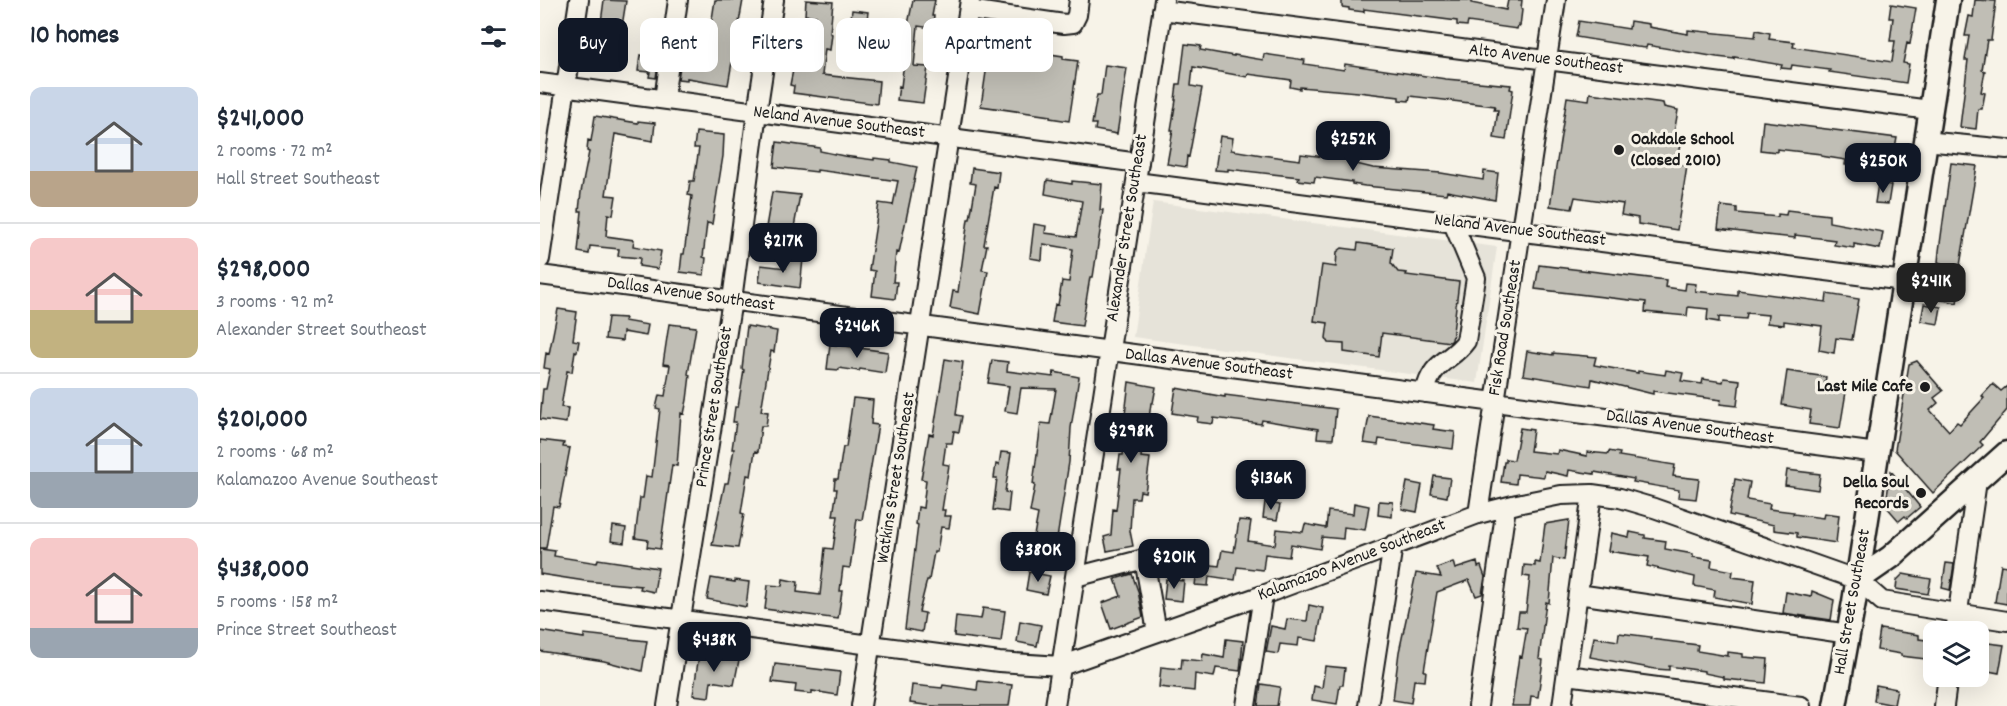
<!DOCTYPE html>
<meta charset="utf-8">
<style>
:root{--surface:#fff;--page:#f6f6f7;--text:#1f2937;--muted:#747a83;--line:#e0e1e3;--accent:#111827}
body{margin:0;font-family:Dekko,sans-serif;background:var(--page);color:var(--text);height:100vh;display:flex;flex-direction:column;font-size:22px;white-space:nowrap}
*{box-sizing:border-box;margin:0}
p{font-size:20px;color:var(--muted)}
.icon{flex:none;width:33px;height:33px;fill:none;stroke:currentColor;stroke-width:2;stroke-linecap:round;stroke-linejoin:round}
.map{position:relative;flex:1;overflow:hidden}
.panel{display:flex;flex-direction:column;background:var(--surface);width:540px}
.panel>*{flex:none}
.top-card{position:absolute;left:18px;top:18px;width:570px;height:54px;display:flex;gap:12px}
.controls{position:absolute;left:1383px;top:621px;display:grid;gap:12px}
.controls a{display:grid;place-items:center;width:66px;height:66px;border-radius:12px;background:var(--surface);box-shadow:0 6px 24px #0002;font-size:30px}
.price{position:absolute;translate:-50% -51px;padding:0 14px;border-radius:12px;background:var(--accent);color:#fff;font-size:20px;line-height:39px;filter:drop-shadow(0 2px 3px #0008)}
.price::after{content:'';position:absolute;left:50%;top:36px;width:18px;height:14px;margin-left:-9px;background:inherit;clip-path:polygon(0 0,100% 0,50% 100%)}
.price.current{background:#222;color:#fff}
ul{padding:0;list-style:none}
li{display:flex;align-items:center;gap:18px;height:150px;padding:0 30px}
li+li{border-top:2px solid var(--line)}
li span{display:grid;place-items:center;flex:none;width:168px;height:120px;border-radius:12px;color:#555}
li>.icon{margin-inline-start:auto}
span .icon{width:72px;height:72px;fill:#fffc;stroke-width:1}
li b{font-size:26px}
h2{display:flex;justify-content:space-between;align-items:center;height:72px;padding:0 30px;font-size:26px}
.chip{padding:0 21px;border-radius:12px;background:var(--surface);box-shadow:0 6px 24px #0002;font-size:21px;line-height:54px}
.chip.current{background:var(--accent);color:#fff}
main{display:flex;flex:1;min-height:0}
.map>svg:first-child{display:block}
</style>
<main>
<section class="panel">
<h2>10 homes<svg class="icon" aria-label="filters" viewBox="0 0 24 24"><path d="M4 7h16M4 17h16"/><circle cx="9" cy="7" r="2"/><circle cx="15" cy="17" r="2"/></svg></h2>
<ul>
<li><span style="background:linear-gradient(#c9d6e8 70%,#b9a48a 0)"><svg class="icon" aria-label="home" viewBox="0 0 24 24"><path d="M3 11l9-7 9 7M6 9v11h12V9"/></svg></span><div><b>$241,000</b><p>2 rooms · 72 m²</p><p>Hall Street Southeast</p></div></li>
<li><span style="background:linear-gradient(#f6c9c9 60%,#c2b280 0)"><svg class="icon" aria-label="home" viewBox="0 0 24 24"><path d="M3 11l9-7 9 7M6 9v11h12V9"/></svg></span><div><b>$298,000</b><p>3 rooms · 92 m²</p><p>Alexander Street Southeast</p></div></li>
<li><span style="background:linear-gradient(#c9d6e8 70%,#9aa5b1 0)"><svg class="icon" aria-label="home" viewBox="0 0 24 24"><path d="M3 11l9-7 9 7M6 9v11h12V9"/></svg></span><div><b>$201,000</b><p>2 rooms · 68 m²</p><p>Kalamazoo Avenue Southeast</p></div></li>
<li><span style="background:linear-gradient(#f6c9c9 75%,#9aa5b1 0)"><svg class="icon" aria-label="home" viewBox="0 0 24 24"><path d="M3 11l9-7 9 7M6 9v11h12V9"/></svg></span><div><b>$438,000</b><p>5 rooms · 158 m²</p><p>Prince Street Southeast</p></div></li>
</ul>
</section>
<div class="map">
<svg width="1467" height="706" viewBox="0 0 1467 706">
<rect width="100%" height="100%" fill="#f7f3e8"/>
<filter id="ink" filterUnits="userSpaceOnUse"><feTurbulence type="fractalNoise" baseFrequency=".0167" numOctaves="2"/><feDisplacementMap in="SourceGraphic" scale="12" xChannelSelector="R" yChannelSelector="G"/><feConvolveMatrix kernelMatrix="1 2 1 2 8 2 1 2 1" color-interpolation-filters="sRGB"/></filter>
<g filter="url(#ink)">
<path fill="#e6e3d9" d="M613,202l344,45 -20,136 -344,-46z"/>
<path fill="#c0beb5" stroke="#1c1c1c" stroke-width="1.5" d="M64,0l22,1 -11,69 -20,-3z
M175,0h28l-15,85 -41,-7v2l-9,-1 5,-31 24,3z
M266,0l27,2 -3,31 2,1 -2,16 -5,-1 -3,26 57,6 -2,23 -84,-11 1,-7 -4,-1 6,-30 15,2 5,-41 -11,-1z
M373,0h22l-3,16h2l-2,12 -14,-2 -4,40 14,1 -5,36 -26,-3 2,-14 2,1 4,-35 -12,-2 2,-12 10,1z
M802,0h129v3l35,7 2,-10h14l-1,9 1,1 -2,16 -2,-1 -1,4 -49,-7 -1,4 -10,-1v-4l-93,-12v3l-15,-2v-2l-7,-1z
M1435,0l21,1 -5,39h-4l-5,30 3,1 -4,21 4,1 -3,16h-4l-2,20 -16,-2 8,-67h-3l4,-24h-4l4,-20 4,1z
M1351,4l25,4 -6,36 -3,-1 -4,20 6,1 -3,19 -77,-11 1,-2 -38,-5 -1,4 -10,-1 1,-3 -48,-8v2l-17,-2 -70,-12 -1,3 -9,-1 -61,-10 3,-16 50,8 1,-8 19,3v3l39,7v-4l67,7 1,-7 14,3 -1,6 25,3 -1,5 99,15 3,-21h-5l3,-23h-4z
M312,10l16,2 -2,16 -16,-2z
M472,33l27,4 -2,15 26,4v3l15,2 -9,60 -19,-3v-2l-69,-10 9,-61 20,3z
M645,44l16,2 -1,4 34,6v-1l29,5 1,-6 41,6 -1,4 40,6 1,-6 101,15 65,6 -1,4 3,1 -7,50 -12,-2 4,-28h-4l1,-4 -85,-10 -1,5 -10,-1v-3l-41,-5 -58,-5v2l-10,-2 1,-7 -43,-6 -1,3 -54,-10 -2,19 11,2 -13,69 -2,-1 -1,11 -19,-3 6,-34h-2l5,-30h-1l2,-16h3z
M100,55l19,2 -3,21 -7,-1 1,-5 -12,-1z
M565,65l22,3 -10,66 -22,-4 1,-6h-4l5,-29h4z
M1050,93l73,10 1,4 14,3 -4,24 9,1 -6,29 10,2 -10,64 -39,-6v-6l-17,-3 2,-11 -48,-7 -3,12 -22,-3 17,-109 22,3z
M55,116l43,7v-2l17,2 -2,18 -38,-7 -9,61 10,1 -3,19 -5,-1 -2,22 28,4 -1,6 28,5 -3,18 -19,-3 1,-8 -22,-2 1,-7 -29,-3 -1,8 -11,-2 4,-41h-3l2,-19 8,-40 -2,-1 1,-11 3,1z
M1223,121l134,17 -4,21 -22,-4 -2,14 -24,-4 1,-5 -25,-4v-2l-44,-5v3l-17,-2z
M156,132l28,3 -1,21 -11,68 -5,-1 -4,34 3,1 -2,17 -24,-3 2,-18h2l8,-58 -4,-1 2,-14h4l5,-33h-5z
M680,136l13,2 -2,12 31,5 38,5 1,-6 32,4 2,-11 15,3 -2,12 25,6 68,5 42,7 1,-9 14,2 -3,27 -48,-9 -1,3 -81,-8 -13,-2v-2l-37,-5 -1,5 -16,-2 1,-3 -71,-8v2l-13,-1z
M237,142l43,6v3l24,5 30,4v-2l17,2v2l26,5 -18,86 -3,-1 -3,30h4l-2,17 -23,-3 3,-25 -6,-1 10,-67 14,2 5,-24 -81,-11v2l-43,-5z
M1411,163l26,3 -20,117 3,1 -3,19 -21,-4 5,-36 -3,-1 1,-11z
M432,168l27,4 -2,16 -3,-1 -10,58h3l-5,25 6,1 -8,43 -30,-6 3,-17 5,1 10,-73h2l6,-35 -6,-1z
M507,180l25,4v-3l30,3 -2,26h3l-2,15 -8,52h-3l-8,49 -30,-4 3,-18 3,1 4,-24 7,1 4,-33 -30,-5 -1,16 -12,-2 4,-34 12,2 -1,7 31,4 6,-36 -37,-7z
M1338,183l13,2 -3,19 -13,-1z
M232,192l28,3 -8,43 -27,-5z
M1181,206l16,2v5l41,4v-3l8,1 1,-5 42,5v7l54,10 -3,17 -26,-5v4l-20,-3 1,-5 -40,-5v3l-29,-3 -48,-6z
M818,243l35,5 -2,15 7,9 9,1 -1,2 53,7 -7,58 -2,2 -68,-9 -3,24 -35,-5v-8l-15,-1 -3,-5 2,-15 -14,-2 8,-56 14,2 1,-15 5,-4 15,2z
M247,257l16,2 -3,29 -41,-6 2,-17 25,3z
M999,265l127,15 -1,7 20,3 1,-7 10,1 -1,7 43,5v-6l88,12 1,-8 32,5 -7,41 -16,-2 -2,15 -15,-3 3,-24 -38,-5v4l-17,-2 1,-8 -21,-2 -1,6 -27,-2v5l-12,-2 1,-11 -20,-2 -1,9 -32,-3 -10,-1 1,-10 -111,-13z
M1384,304l17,3 -3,17 -17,-3z
M18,309l19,3 -4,28 6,1 -2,11 -2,-1 -3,21 -5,-1 -6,36 7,1 -2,15 -26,-4 3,-30h3l4,-20 -6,-1 2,-15 3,1z
M68,317l17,1 -1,3 24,4 -2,11 -23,-4 -1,9 -17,-2z
M129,324l27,3 -8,47 2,1 -3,25 -3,14 -3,-1 -4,53 -5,-1 -12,84 -13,-2 1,-7 -13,-2 5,-40h3l3,-22 6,1 8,-68 -4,-1 3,-13 6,1 5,-31 -7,-1z
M207,326l30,5 -3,21 -3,-1 -10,60 7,1 -2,14h-5l-3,26 -3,-1 -4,25 -4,-1 -6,38 3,1 -6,34 -26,-3 13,-62h3l6,-34h-2l4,-27h-3l2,-15h3l6,-37 -2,-1z
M290,344l58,8 -3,21 -25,-4 -1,2 -20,-3v2l-12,-1z
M987,351l26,4v-2l43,4 -2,8 44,8v-2l27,4 1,-5 17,3 -2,8 21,3 1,-5 20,3 1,-4 16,2 -3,26 -17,-2 1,-4 -68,-9v3l-61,-15 -1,7 -68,-11z
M405,359l18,3 -7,53 6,1 -3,16 -5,-1 -2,12h-6l-3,21 6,1 -7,45h3l-1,6h7l-2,12 -8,-1 -4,25h-3l-5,28h-2l-8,32 6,1 -3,19 -17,-3 13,-104 -2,-1 2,-17 5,1 3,-28 -5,-1 8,-45 4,1z
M452,360l16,2 -1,9 46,6 1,-5 25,5 -8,51 -2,34 -13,83 -23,-4 5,-27 -8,-2 5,-27 -2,-1 8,-61 9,1 6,-35 -35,-1 -4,25 -12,-2 4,-25 -21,-3z
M1377,361l26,30 -9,7 4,5 -8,7 19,21 8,-9 3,2 24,-26 -2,-2 11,-12 8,7 6,-5v24l-27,32 3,3 -50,48 -38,-43 14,-86z
M1247,371l39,6 -2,12 22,3 -6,36 -31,-4 2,-14 -29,-5z
M589,382l27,5 -3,16h-2l-3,24 -3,-1 -4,31 9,1 -2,15 -3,19 -5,-1 -1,7h-7l-2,33 3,15 -26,5 -3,-14 7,-2 2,-26 3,1 5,-41h-3l2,-14h3l4,-31 -3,-1z
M636,388l49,9v-2l111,14 -3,30 -16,-1 1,-9 -56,-9 -1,4 -47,-6 -1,6 -16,-2 1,-5 -26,-4z
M313,398l20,2 -2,24 7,1 -16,95 -5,-1 -7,49 -7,-1 -3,24h2l-4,28 -73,-10 3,-24 14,1 1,-7 15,3 -1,10 23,3 5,-47 8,1 5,-33h-5l4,-27h-3l1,-10h3l5,-32h3z
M829,416l65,9 -1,4 22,3 -2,17 -74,-10 -1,6 -14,-2z
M980,428l13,2 -3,21 27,3 1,-4 29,6v-4l21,2 1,-3 11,2 -1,3 56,9 -2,11 26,3 -3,20 -18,-2 1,-7 -46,-8 1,-3 -40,-7v2l-25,-4 -1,6 -23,-5 -1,6 -27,-3 -1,10 -15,-2 3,-20h2v-3l8,1z
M0,440l24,3 -1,4 7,1 -11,59 -6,-1 -7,42h-6z
M461,452l10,1 -6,39 5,1 -2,19 -15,-2 4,-32h-3l2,-14 3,1z
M1247,470l33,4 -2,16 -33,-5z
M1351,471l29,36 -13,11 -2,-2 -6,5 -14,-16 6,-4 -4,-5z
M894,476l16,2 -3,19 -16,-3z
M1195,479l15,3 -3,18 23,4 -1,5 25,3 -1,2 30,4 1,-5 15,2 -3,28 -39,-6v-4l-23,-3v-5l-45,-10z
M867,482l15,3 -5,27 -15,-3z
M839,501l14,1 -1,15 -14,-2z
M725,502l15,3 -3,15 -14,-2z
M814,503l15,3 -4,24 -21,-3 -1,12 -21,-2 -2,12 -29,-5 -2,13 -24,-3 -2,16 -26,-3 -2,13 -26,-4 -1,10 -13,-1 3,-22 21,3 3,-16 12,2 5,-32 12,1 -3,20 27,4 2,-16 26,3 2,-8 21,4 2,-17 25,3z
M1029,520l-5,40 -11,-2 -4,45 -3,-1 -7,57 4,1 -5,37 -7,-1 -1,10h-18l7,-50 3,1 5,-29 -10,-1 2,-15h7l4,-35 -7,-1 1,-11 11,1v-4l5,1 5,-39z
M73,526l13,2 -2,15 -13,-2z
M1090,532l15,3v3l21,3 -1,8 28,5v3l19,3 -1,7 22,4 -1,6 23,3 -3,24 -38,-7 1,-7 -21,-4 1,-9 -48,-11 2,-9 -41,-6 3,-18 18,4z
M0,549l15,2 -1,5 43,7 1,-4 60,9 -4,24 -14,-3 1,-3 -56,-5 -45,-7z
M913,562l2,7 22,-7 1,5 3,-1 4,11 -3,17 -6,2 -7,-16 -32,12 -13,79h2l-1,10 -11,-1 -3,23 -18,-3 6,-48 17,-79 25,4 -4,-9z
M1406,563l8,1 -4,26 -8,-2z
M1461,565l6,1v38l-12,-2z
M489,572l21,4 -4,18 -20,-4z
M592,574l6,17 5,26 -32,12 -9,-26 19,-7 -6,-17z
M1363,574l28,5 -3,15 -32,-5 1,-9z
M171,578l24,4v-2l14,2 -3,25 -39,-8z
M626,579l18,2 -2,20 -18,-2z
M1272,591l22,9 -3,20 -48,-7 3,-21 25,5z
M769,605l14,3 -6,33 -18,-3 -1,8 -18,-2 -2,10 -12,-2 5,-26 14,3 2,-10 20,2z
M443,608l22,3 -4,31 -47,-6 2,-20 25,3z
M480,621l21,4 -4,21 -20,-4z
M1340,629l39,6v4l15,2v19l-33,-4v-2l-24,-4z
M0,631l44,7v-4l63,7 -5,30 -38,-10 -64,-10z
M1079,633l32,4 -1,2 48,6 -1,6 31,5v-4l15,2v3l25,2 -2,24 -42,-4v-2l-20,-4v-2l-35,-5v4l-14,-1 -65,-12 4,-20 24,4z
M686,639l17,2 -3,30 -24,-3 -2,9 -19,-3 -1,17 -35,-4 2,-20 20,2 1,-10 20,2 1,-7 21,4z
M1448,643l16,2 -5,28 -16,-3z
M159,655l40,5 -5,25 -23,-4 -2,16 -16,-2z
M235,664l65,8 -3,23 -25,-4v3l-17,-2 1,-7 -24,-3z
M785,666l20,2 -2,17h-3l-3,19 -25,-4 2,-14 8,2z
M438,681l34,4 -3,21h-76l-23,-3 2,-18 30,3 1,-3 34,5z
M721,684l19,3 -3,19h-19z
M1336,685l21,4 -3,16 -20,-4z"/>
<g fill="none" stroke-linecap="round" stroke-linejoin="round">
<g stroke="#1c1c1c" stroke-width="22">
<path id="minor" d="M429,10l95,14 9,-1 4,-8 2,-15
M622,10l768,100
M0,83l599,80
M124,99l14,-99
M1385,141l82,8
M596,182l768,99
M0,259l39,-259
M0,275l1337,178
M885,393c6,-32 26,-31 41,-52l10,-63 -23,-55
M938,514l78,-514
M535,577l69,-18 13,73
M1038,594l271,40
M0,601l459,61 62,4 202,-71 215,-81 39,-10 44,-9 31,-1 28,4 34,10 204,72 24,21 125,20
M1415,632l22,-151
M1027,675l234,31
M127,706l65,-406 25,-188 17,-112
M321,706l109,-706
M515,706l109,-706
M706,706l17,-111
M828,706l25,-161
M938,706l28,-199
M1022,706l30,-212
M1404,706l4,-30"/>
</g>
<g stroke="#1c1c1c" stroke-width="27">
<path id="major" d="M1318,580l33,-23 116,-104
M1295,706l19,-104 94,-602"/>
</g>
<use href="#minor" stroke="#f7f3e8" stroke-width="18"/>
<use href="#major" stroke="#f7f3e8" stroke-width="22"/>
</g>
</g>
<g fill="#1c1c1c" stroke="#f7f3e8" stroke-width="2">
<circle cx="1079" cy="150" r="6"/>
<circle cx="1385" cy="387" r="6"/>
<circle cx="1381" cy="493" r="6"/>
</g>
<g text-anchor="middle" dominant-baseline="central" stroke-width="6" stroke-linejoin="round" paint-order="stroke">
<g font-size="18" fill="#1c1c1c" stroke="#f7f3e8">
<text transform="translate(1006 60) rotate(7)">Alto Avenue Southeast</text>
<text transform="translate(299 123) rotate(7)">Neland Avenue Southeast</text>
<text transform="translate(588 228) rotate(-81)">Alexander Street Southeast</text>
<text transform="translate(980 231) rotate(7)">Neland Avenue Southeast</text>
<text transform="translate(151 295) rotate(8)">Dallas Avenue Southeast</text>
<text transform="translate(966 328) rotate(-81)">Fisk Road Southeast</text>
<text transform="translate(669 365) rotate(7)">Dallas Avenue Southeast</text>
<text transform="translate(175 407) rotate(-81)">Prince Street Southeast</text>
<text transform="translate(1150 428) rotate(8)">Dallas Avenue Southeast</text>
<text transform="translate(357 478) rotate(-81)">Watkins Street Southeast</text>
<text transform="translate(812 561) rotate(-21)">Kalamazoo Avenue Southeast</text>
<text transform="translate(1313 602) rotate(-80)">Hall Street Southeast</text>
</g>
<g font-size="18" font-weight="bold" fill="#1c1c1c" stroke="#f7f3e8" text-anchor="end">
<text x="1091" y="140" text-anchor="start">Oakdale School<tspan x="1091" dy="21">(Closed 2010)</tspan></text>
<text x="1373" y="387">Last Mile Cafe</text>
<text x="1369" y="483">Della Soul<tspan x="1369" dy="21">Records</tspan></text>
</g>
</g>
</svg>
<div class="controls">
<a><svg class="icon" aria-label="layers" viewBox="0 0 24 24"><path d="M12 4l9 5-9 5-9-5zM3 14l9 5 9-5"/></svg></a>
</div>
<b class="price" style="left:813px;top:172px">$252K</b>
<b class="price" style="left:1343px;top:194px">$250K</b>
<b class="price" style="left:243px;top:274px">$217K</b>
<b class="price current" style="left:1391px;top:314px">$241K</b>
<b class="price" style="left:317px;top:359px">$246K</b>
<b class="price" style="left:591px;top:464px">$298K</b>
<b class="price" style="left:731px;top:511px">$136K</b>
<b class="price" style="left:498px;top:583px">$380K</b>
<b class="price" style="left:634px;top:590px">$201K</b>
<b class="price" style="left:174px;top:673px">$438K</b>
<div class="top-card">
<a class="chip current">Buy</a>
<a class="chip">Rent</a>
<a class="chip">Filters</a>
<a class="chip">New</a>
<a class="chip">Apartment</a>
</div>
</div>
</main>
